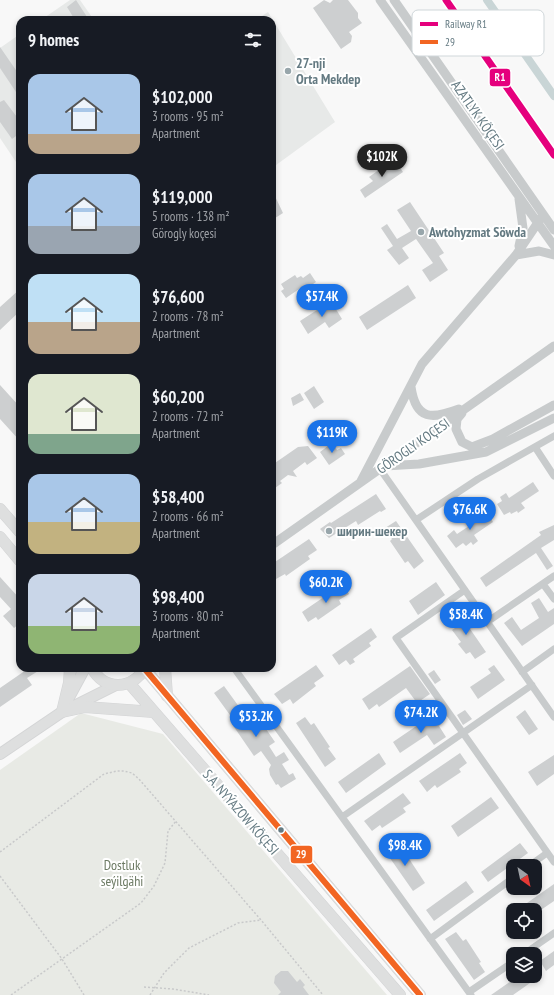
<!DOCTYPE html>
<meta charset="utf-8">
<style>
:root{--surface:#171b24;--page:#242831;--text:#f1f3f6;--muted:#9ea1a6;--accent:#1a73e8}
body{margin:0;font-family:"PT Sans Narrow",sans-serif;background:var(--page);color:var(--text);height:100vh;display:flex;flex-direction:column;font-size:15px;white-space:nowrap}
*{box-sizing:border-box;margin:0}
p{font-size:13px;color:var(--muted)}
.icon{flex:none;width:22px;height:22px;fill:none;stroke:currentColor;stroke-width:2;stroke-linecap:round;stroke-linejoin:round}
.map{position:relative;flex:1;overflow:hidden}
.details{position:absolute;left:16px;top:16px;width:260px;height:656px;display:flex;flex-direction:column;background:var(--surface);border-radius:12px;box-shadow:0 2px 6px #0003}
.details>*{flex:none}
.needle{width:26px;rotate:147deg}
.fabs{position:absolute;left:506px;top:859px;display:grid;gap:8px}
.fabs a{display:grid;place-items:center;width:36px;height:36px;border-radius:8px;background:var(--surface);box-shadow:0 2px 6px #0003;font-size:20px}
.price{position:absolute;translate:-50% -34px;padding:0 9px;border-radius:14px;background:var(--accent);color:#fff;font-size:13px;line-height:26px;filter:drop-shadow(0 1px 2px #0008)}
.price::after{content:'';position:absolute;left:50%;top:24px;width:12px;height:9px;margin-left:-6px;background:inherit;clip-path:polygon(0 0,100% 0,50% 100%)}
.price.current{background:#222;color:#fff}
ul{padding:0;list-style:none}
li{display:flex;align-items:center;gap:12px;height:100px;padding:0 12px}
li span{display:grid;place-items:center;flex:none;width:112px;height:80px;border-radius:12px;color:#555}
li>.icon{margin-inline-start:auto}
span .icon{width:48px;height:48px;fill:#fffc;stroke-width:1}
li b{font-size:17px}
h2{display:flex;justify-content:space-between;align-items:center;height:48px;padding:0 12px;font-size:17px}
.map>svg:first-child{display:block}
</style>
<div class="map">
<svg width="554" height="995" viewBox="0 0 554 995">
<rect width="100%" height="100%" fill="#f8f8f8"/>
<path fill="#e7e9e8" d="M70,0h10l14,20h-53z
M268,12l67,110 -63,46v-148h-16z
M20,34v134l-20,-30v-90z"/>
<path fill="#e8eae5" d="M81,713l82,21 224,261h-387v-225z"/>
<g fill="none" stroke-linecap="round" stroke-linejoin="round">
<path stroke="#c9d5d6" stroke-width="8" d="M487,0l67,96"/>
</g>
<path fill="#cdcfd0" d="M76,0l13,20h-14l-8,-13z
M324,0l6,3 3,-3h15l10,13v5l4,5 -13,9 3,4 -1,6 -10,7 -28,-41z
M0,47l20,29v22l-20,-30z
M4,100l16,21v12l-8,6 -12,-17v-20z
M394,159l9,13 -38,26 -5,-8 13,-9 -4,-4z
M272,190l11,23 -11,7z
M410,202l34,51 -5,3 9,14 -18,12 -8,-12 11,-7 -17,-24 -14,9 7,10 -10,7 -12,-15 6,-4 -12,-18 6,-4 10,15 14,-8 -14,-21z
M310,273l6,9 -9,6 -2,-3 -19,13 -5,-7 3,-2 -3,-5 14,-9 2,3 4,-2 2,2z
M408,285l8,13 -49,32 -8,-13z
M20,289v22l-20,19v-23z
M331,301l11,18 -13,9 -4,-6 -17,12 -8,-13z
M0,385l20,22v34l-20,-22z
M314,386l10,16 -10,7 -10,-16z
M300,393l4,7 -11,6 -2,-8z
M332,443l5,7 4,-2 4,6 -16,11 -9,-13z
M308,446l9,12 -10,7 -2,-3 -12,9 4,6 -9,-2 -8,6 2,2 -7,5 -3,-5v-18l26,-18z
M533,482l6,9 -18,12 4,5 -7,5 -1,-2 -6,3 -1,-2 -6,3 -7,-11 5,-3 -2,-4 6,-4 3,5z
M376,494l10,15 -5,3 -1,-1 -22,14 -2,-4 -27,17 -9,-9 10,-7 1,1z
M479,513l4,5 5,-4 5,8 -19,13 4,6 -5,4 -2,-3 -5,4 -3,-3 -7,5 -9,-12 7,-6 3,4 18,-12 -3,-4z
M396,521l28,40 -10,8 -6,-8 -3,2 -15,-22 2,-2 -7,-11z
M554,525v15l-13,8 12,18 -6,4 -11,-17 -50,34 -6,-9 61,-43 -2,-3z
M309,539l8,11 -9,6 2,3 -24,17 -1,-2 -9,5 -4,-5v-10z
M0,577l20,22v24l-6,5 -11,-12 8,-7 -11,-12z
M436,582l9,13 -27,20 -9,-14z
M343,584l6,10 -10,6 2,4 -23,16 -2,-3 -8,5 -6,-10z
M539,598l9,14 6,-4v16l-32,22 -18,-23 8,-6 9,13 18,-12 -8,-15z
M457,610l29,42 -11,7 -5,-7 -4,2 -8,-10 3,-2 -9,-12 3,-2 -8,-12z
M371,628l6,9 -8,6 2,3 -18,13 2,3 -5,3 -4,-5 -7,5 -7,-10z
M316,665l8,11 -10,7 2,3 -23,18 -3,-5 -8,5 -8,-10z
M494,665l11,15 -27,19 -8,-12 21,-14 -3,-4z
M410,666l20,28 -13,9 -11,-15 -27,19 -2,-3 -8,6 -7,-11z
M29,668h14l-16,10 5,7 -32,22v-19z
M434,670l7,10 -6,4 -7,-10z
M224,686l21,29 8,-5 22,32 -6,4 7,11 8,-5 5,8 -7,4 7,11 4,-2 3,6 -15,9 -3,-4 -2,1 -6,-10 -1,-6 2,-4 -10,-14 -7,5 -22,-32 3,-2 -21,-29z
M465,710l7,9 -9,6 -6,-10z
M525,710l13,19 -9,6 -13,-18z
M434,714l7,10 -2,2 7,11 -12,8 -7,-10 -27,18 -7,-11z
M305,717l6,8 3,-2 16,24 -2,1 8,11 -11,8 -29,-44z
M379,753l7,11 -40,29 -8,-11z
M460,753l7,10 -8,6 2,3 -24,16 -2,-3 -8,7 -8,-11z
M554,755v19l-17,12 -9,-14z
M403,793l8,10 -8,5 3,4 -24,16 -2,-3 -8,6 -8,-10z
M491,797l8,11 -41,29 -7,-11z
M520,843l8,10 -40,29 -7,-10z
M396,844l5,8 3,-1 21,32 -12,8 -28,-40z
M466,881l8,11 -40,29 -8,-11z
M554,884v17l-19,13v-4h-18z
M456,932l7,9 3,-2 15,23 -2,1 6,9 -11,8 -29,-41z
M554,951v14l-8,6 -6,-10z
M281,971h7l9,11 3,-3 5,6 -2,2 6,8h-31l3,-3 -7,-9 1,-7z
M518,976h22l-27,19h-22z"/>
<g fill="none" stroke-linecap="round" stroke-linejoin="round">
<g stroke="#d4d5d6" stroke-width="12">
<path id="secondary" d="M66,703l19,-35
M0,754l62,-42 52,-26"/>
</g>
<g stroke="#d3d4d5" stroke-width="12">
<path id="primary" d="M0,509l20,23
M0,537l20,24
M70,668l-1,15 -7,29 23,-5 69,5
M92,668c12,23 40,22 53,0
M144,668l276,327
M165,668l2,28
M129,683l271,312"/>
</g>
<path stroke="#c8c9ca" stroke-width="1.5" stroke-dasharray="2 2" stroke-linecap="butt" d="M0,852l104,-78 13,-3h7l8,2 7,6 122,141 62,75
M0,876l62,83 22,36
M144,987l29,2 36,6
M11,995l130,-92 13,-17 11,-23 3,-32 8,-10
M150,995l14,-22 25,-25 49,-25 23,-3"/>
<path stroke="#c8cbcc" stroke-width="7" d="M535,447l19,29
M380,469l174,248
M416,520l62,-41 76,-43
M543,584l11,15
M465,590l-69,48 158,224
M487,622l67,-46
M234,668l237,327
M522,672l32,-23
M342,817l190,-132
M529,866l18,-13
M430,939l83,-61
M524,954l30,-21
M469,992l44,-30"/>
<path stroke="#c8cbcc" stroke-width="9" d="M380,0l174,246
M394,0l160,230
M519,199l4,29 -4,18
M516,255l23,-4 15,4
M411,387c5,34 21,32 48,22
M462,413l-5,6 -1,10 6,13 10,5 21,-8 61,-34
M385,466l34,-2 67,-12 68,-34
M361,481l61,-117 94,-109 27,-40
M272,545l282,-199"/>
<use href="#secondary" stroke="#dedfdf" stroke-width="10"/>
<use href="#primary" stroke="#dedfdf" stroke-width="11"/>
<g stroke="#fff" stroke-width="9">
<path id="bus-1" d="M144,668l276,327"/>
</g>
<use href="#bus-1" stroke="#f26522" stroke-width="6"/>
<g stroke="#fff" stroke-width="10">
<path id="rail-1" d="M446,0l108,155"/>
</g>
<use href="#rail-1" stroke="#e5007d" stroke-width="7"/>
</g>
<g fill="#98a6ab" stroke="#fff" stroke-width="1.5">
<circle cx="288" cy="71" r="4"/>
<circle cx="421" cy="232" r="4"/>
<circle cx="329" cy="531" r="4"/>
</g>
<circle fill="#647a82" stroke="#fff" stroke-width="1.5" cx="281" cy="830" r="3.5"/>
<g text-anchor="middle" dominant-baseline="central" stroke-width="4" stroke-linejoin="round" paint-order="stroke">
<g font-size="14" font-weight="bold" fill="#647a82" stroke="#fff" text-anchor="start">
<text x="296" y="63">27-nji<tspan x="296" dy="16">Orta Mekdep</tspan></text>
<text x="429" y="232">Awtohyzmat Söwda</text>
<text x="337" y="531">ширин-шекер</text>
</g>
<g font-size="14" fill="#647a82" stroke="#fff">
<text transform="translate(478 115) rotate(55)">AZATLYK KÖÇESI</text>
<text transform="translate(413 446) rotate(-35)">GÖROGLY KOÇESI</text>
<text transform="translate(241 812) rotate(49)">S.A. NYÝAZOW KÖÇESI</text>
</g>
<g font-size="14" fill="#6c7a63" stroke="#fff">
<text x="122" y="865">Dostluk<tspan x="122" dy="16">seýilgähi</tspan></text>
</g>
</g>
<rect x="412" y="10" width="132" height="46" rx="6" fill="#fff" stroke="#d0d7da" stroke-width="1"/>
<rect x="420" y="22" width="18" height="4" fill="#e5007d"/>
<rect x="420" y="40" width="18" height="4" fill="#f26522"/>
<g font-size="11" fill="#647a82">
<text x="445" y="28">Railway R1</text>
<text x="445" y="46">29</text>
</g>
<g stroke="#fff" stroke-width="1.5">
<rect x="489" y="68" width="22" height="19" rx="4" fill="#e5007d"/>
<rect x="290" y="845" width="23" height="19" rx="4" fill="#f26522"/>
</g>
<g font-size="11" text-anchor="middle" font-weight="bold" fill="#fff">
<text x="500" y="81">R1</text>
<text x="301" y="858">29</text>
</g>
</svg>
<div class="fabs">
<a><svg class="needle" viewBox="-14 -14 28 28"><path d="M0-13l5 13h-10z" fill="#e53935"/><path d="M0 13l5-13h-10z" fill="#9ea1a6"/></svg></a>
<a><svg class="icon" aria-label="locate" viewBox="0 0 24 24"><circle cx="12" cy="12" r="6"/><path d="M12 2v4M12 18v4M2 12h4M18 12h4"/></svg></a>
<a><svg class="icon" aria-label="layers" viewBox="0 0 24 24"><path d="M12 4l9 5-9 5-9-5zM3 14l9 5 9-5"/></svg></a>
</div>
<b class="price current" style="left:382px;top:178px">$102K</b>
<b class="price" style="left:322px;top:318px">$57.4K</b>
<b class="price" style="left:332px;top:454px">$119K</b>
<b class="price" style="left:470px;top:531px">$76.6K</b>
<b class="price" style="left:326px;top:604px">$60.2K</b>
<b class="price" style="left:466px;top:636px">$58.4K</b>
<b class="price" style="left:421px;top:734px">$74.2K</b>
<b class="price" style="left:256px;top:738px">$53.2K</b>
<b class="price" style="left:405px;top:867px">$98.4K</b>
<section class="details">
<h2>9 homes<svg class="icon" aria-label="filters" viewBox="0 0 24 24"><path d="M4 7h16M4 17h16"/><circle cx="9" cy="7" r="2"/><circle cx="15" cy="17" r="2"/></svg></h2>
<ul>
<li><span style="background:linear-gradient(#a9c7e8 75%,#b9a48a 0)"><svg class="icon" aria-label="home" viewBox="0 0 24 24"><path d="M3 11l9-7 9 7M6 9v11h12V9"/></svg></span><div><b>$102,000</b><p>3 rooms · 95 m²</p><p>Apartment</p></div></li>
<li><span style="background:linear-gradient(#a9c7e8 65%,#9aa5b1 0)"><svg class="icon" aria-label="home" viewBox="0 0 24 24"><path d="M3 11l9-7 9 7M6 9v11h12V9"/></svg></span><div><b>$119,000</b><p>5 rooms · 138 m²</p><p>Görogly koçesi</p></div></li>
<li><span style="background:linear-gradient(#bfe0f5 60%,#b9a48a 0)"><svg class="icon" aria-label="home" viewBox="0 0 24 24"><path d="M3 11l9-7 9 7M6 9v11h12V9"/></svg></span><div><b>$76,600</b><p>2 rooms · 78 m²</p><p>Apartment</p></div></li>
<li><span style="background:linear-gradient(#dfe7d0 75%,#7fa58c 0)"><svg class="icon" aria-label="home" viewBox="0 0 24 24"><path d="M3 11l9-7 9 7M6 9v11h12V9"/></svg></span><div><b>$60,200</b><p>2 rooms · 72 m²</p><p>Apartment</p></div></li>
<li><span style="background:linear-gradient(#a9c7e8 60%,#c2b280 0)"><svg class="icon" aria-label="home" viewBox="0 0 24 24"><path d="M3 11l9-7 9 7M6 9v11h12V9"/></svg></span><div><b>$58,400</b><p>2 rooms · 66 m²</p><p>Apartment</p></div></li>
<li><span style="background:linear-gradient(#c9d6e8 65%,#8fb573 0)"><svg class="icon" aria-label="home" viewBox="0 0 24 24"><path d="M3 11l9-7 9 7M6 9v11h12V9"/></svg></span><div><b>$98,400</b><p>3 rooms · 80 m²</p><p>Apartment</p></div></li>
</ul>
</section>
</div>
